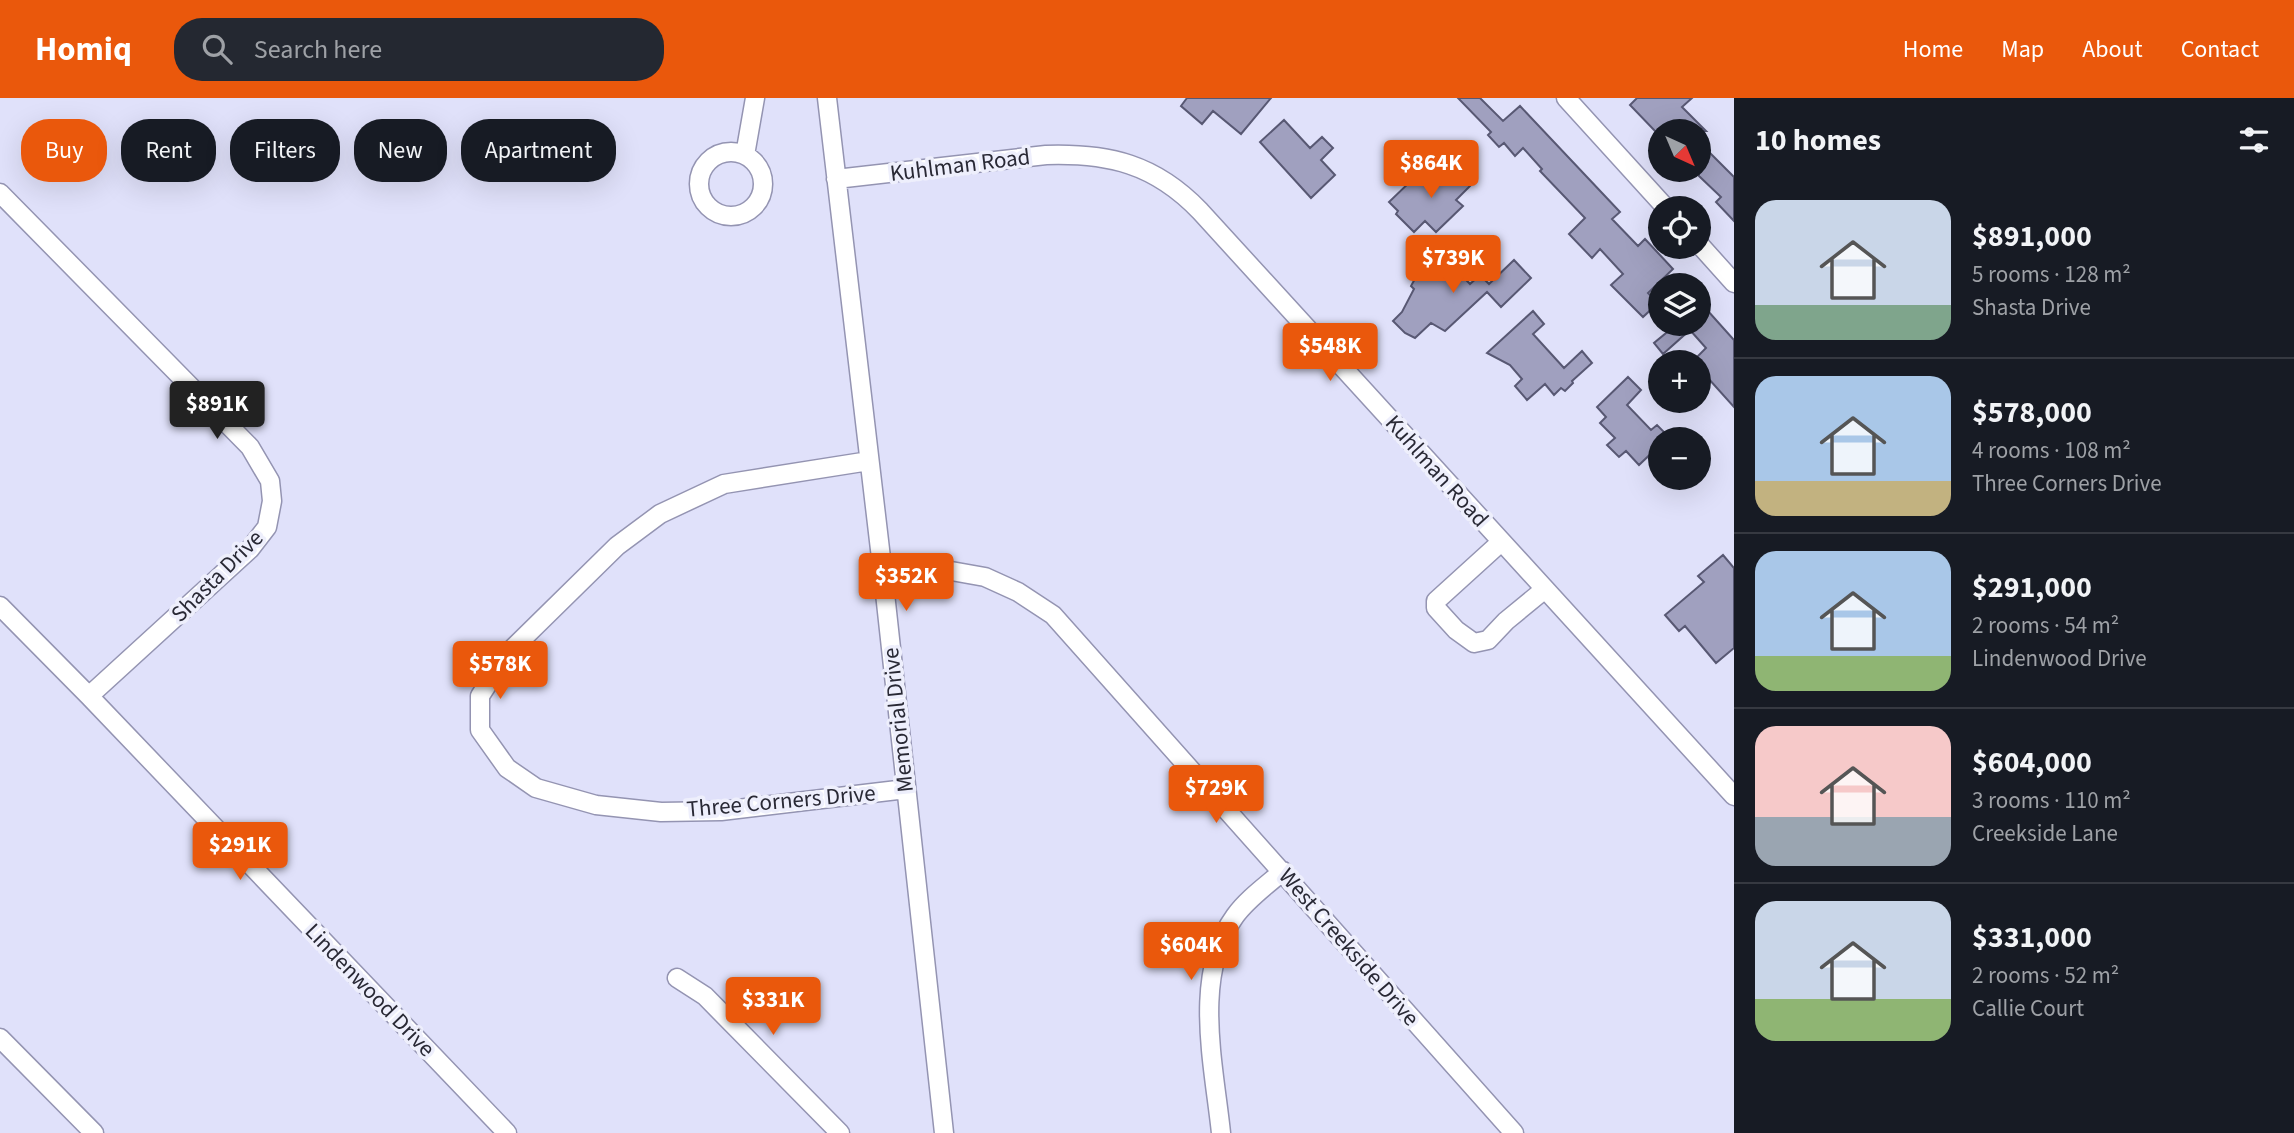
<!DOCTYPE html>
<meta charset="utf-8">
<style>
:root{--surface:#171b24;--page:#242831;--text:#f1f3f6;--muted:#9ea1a6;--line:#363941;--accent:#ea580c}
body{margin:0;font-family:"Source Sans 3",sans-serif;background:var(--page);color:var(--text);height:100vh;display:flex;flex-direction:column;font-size:26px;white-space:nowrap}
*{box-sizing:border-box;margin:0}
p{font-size:23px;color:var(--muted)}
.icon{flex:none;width:38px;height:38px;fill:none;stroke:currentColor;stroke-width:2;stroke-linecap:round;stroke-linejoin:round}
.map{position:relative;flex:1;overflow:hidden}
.panel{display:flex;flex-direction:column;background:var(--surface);width:560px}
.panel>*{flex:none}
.banner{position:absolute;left:21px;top:21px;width:665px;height:63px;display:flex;gap:14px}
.needle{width:46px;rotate:136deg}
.fabs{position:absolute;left:1648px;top:21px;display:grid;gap:14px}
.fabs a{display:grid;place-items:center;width:63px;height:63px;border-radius:50%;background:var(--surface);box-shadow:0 7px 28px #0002;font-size:35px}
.price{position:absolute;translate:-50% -60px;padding:0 16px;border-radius:7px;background:var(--accent);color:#fff;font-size:23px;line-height:46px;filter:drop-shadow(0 2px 4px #0008)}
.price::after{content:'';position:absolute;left:50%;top:42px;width:21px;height:16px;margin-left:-10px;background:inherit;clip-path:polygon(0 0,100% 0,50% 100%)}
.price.selected{background:#222;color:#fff}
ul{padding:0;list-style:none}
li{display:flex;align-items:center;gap:21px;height:175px;padding:0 21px}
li+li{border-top:2px solid var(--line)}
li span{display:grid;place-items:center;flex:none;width:196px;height:140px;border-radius:21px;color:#555}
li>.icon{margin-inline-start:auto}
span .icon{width:84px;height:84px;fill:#fffc;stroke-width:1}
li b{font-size:30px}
h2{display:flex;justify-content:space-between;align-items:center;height:84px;padding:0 21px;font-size:30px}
.chip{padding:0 24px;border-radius:28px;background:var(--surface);box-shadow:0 7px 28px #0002;font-size:24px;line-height:63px}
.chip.selected{background:var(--accent);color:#fff}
header{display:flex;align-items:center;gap:42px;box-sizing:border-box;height:98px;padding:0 35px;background:var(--accent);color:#fff}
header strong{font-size:33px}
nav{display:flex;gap:38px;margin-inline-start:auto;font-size:24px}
.search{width:490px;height:63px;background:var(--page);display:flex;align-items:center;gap:18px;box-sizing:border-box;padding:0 24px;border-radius:28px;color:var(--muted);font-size:26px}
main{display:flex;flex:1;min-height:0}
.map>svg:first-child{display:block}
</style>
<header>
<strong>Homiq</strong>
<div class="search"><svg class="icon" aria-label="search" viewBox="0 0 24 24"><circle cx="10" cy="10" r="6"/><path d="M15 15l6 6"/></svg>Search here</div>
<nav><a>Home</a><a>Map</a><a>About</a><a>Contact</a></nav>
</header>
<main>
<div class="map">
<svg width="1734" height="1035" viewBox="0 0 1734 1035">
<rect width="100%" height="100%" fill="#e0e1fa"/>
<path fill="#a0a0bf" stroke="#585873" stroke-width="2" d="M1187,0h84l-30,36 -28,-23 -11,13 -21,-18z
M1458,0h22l23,23 17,-15 100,106 -8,7 26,27 7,-7 28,30 -25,24 10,10 -15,14 -32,-32 12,-11 -23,-25 -8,9 -23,-24 16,-16 -45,-47 2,-2 -19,-21 -8,8 -11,-13 -5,4 -11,-12 3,-3z
M1637,0h55l-10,9 24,24h-51l-25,-26z
M1284,22l26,28 12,-11 11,11 -12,12 14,15 -24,23 -51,-56z
M1699,44l35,35v44l-18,-19 5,-5 -22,-21z
M1453,67l19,19 -16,16 7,6 -27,26 -11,-11 -11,11 -18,-18 2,-3 -9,-9 27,-26 13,12z
M1441,156l29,30 10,-9 9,9 25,-24 17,18 -30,29 -14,-15 -42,39 -14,-8 -16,15 -10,-5 -12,-12 9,-9 12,-23 -3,-3 5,-9z
M1699,203l35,39v67l-35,-39v-6l-6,-1 13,-13 -16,-18 -27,24 -9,-11 23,-19h22z
M1533,213l11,13 -11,10 31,34 18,-17 10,12 -20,18 1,2 -8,8 -4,-3 -7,7 -9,-11 -18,16 -12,-14 7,-7 -12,-14 -23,-12z
M1628,279l13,13 -14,15 24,25 6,-5 12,12 -3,2h-5v5l-22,21 -13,-14 -7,6 -12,-12 8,-7 -15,-15 6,-6 -9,-10z
M1723,457l11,13v80l-18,15 -31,-37 -6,5 -14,-16 39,-33 -6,-6z"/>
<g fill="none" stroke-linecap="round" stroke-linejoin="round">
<g stroke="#9494b2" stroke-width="21">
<path id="minor" d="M827,0l56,477 61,558
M1566,0l100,110
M699 86a32 32 0 1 1 64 0a32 32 0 1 1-64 0Z
M745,57l10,-57
M836,81l210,-24c63,-2 109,9 154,56l534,585
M0,95l250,254 20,34 2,20 -5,26 -17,22 -161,147
M1699,146l35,39
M869,363l-145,23 -64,30 -43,32 -110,108 -27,42v34l27,38 29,20 60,17 65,7 60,-1 185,-22
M1501,444l-65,59v7l20,22 18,13 14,-3 18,-19 39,-32
M883,477l57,-6 45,8 33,15 35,23 461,518
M0,508l89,90 418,437
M677,880l28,18 135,137
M0,940l94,95
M1221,1035c-7,-68 -29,-158 14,-217 12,-17 32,-31 48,-45"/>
</g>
<use href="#minor" stroke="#fff" stroke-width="18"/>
</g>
<g text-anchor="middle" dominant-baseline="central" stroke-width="7" stroke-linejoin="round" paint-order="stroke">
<g font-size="23" fill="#292935" stroke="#eeeffc">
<text transform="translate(960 67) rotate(-7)">Kuhlman Road</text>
<text transform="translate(1437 373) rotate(48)">Kuhlman Road</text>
<text transform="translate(217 478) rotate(-45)">Shasta Drive</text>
<text transform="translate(898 622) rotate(-96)">Memorial Drive</text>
<text transform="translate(781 703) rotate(-5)">Three Corners Drive</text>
<text transform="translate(1349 849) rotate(49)">West Creekside Drive</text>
<text transform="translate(370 892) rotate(46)">Lindenwood Drive</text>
</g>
</g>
</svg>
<div class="fabs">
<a><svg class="needle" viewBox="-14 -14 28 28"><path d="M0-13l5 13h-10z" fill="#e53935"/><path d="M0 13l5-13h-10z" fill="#9ea1a6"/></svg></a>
<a><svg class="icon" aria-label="locate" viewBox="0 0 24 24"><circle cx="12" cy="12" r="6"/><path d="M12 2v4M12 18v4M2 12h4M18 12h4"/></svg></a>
<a><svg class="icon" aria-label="layers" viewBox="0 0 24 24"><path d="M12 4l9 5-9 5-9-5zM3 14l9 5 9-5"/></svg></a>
<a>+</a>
<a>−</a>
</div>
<b class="price" style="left:1431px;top:102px">$864K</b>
<b class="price" style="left:1453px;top:197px">$739K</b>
<b class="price" style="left:1330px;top:285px">$548K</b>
<b class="price selected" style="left:217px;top:343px">$891K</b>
<b class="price" style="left:906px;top:515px">$352K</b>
<b class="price" style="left:500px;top:603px">$578K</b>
<b class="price" style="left:1216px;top:727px">$729K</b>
<b class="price" style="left:240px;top:784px">$291K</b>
<b class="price" style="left:1191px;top:884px">$604K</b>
<b class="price" style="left:773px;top:939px">$331K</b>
<div class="banner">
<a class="chip selected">Buy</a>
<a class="chip">Rent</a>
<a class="chip">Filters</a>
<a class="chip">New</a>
<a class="chip">Apartment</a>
</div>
</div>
<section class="panel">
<h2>10 homes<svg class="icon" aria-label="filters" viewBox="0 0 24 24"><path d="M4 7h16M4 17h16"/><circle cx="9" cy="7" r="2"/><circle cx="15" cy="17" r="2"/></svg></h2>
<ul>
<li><span style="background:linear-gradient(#c9d6e8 75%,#7fa58c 0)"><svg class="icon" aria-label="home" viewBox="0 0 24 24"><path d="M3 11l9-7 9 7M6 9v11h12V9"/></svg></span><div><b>$891,000</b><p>5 rooms · 128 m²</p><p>Shasta Drive</p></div></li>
<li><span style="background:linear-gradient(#a9c7e8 75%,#c2b280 0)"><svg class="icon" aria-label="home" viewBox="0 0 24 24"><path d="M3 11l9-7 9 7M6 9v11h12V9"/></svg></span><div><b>$578,000</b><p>4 rooms · 108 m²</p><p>Three Corners Drive</p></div></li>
<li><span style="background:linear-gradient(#a9c7e8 75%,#8fb573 0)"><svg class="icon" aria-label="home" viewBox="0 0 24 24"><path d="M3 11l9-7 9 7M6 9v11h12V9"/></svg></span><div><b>$291,000</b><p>2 rooms · 54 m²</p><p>Lindenwood Drive</p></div></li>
<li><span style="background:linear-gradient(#f6c9c9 65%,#9aa5b1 0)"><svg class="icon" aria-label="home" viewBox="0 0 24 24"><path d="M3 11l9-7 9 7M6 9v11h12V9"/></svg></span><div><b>$604,000</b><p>3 rooms · 110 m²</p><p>Creekside Lane</p></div></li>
<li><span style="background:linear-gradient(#c9d6e8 70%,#8fb573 0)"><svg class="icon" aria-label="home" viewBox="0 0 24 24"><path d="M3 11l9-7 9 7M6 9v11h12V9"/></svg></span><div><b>$331,000</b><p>2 rooms · 52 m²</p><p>Callie Court</p></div></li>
</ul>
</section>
</main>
